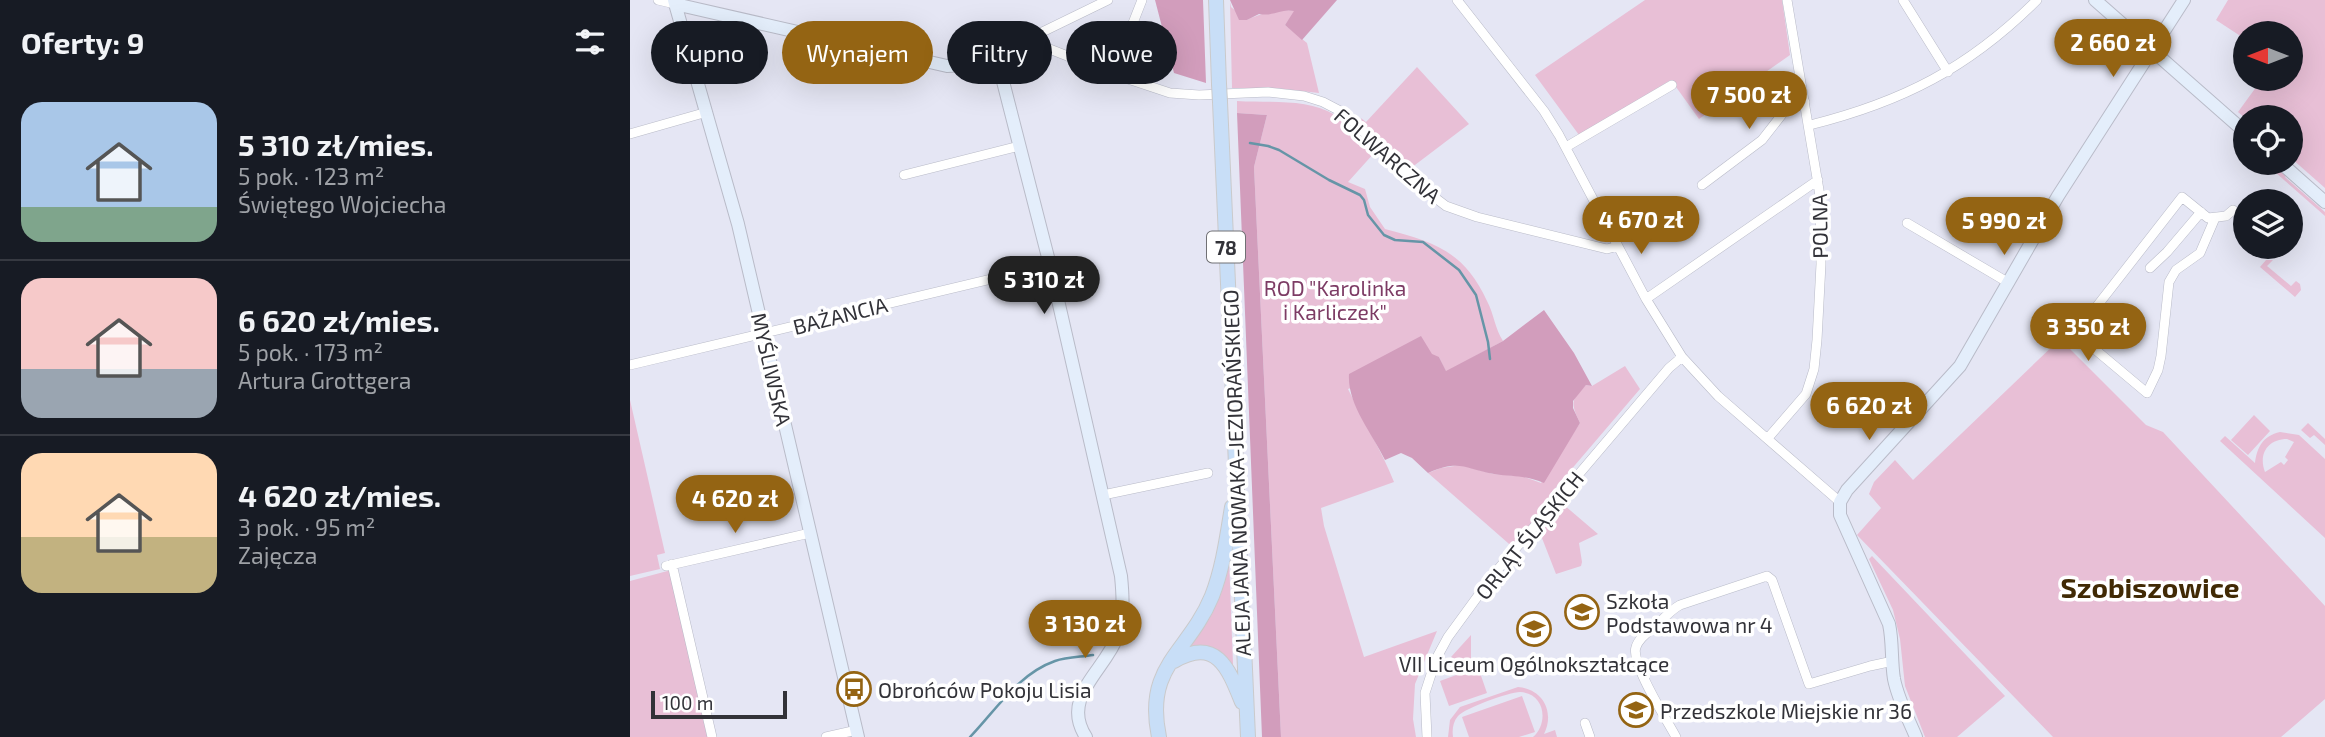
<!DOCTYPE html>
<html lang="pl">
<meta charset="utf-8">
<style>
:root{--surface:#171b24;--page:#242831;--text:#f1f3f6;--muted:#9ea1a6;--line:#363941;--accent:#946413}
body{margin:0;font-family:"Exo 2",sans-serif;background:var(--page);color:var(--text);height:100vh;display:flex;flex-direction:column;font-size:26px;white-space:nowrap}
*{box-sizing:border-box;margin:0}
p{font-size:23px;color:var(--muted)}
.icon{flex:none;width:38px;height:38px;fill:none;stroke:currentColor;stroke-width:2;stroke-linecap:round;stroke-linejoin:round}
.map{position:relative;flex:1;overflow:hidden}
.side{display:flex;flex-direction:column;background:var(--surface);width:630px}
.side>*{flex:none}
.banner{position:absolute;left:21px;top:21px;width:665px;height:63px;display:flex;gap:14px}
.needle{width:46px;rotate:270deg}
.tools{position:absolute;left:1603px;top:21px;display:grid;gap:14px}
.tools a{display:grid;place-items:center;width:70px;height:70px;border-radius:50%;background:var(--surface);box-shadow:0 7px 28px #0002;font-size:35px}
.scale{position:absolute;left:21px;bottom:18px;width:136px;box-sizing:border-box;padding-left:7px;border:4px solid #323238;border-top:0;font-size:19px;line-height:24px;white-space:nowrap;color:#323238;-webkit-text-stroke:5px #fff;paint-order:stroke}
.price{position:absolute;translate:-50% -60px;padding:0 16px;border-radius:24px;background:var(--accent);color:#fff;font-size:23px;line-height:46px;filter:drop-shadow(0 2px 4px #0008)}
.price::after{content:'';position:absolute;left:50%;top:42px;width:21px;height:16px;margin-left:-10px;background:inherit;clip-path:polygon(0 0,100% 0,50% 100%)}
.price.on{background:#222;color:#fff}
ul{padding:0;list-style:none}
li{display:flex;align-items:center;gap:21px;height:175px;padding:0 21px}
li+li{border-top:2px solid var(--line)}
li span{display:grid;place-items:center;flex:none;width:196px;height:140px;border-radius:21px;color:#555}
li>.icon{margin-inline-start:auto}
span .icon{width:84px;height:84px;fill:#fffc;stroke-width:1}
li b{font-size:30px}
h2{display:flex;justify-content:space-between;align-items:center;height:84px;padding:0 21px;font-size:30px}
.tag{padding:0 24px;border-radius:32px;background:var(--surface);box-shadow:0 7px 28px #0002;font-size:24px;line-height:63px}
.tag.on{background:var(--accent);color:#fff}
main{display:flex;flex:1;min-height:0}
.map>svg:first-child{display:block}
</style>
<main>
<section class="side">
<h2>Oferty: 9<svg class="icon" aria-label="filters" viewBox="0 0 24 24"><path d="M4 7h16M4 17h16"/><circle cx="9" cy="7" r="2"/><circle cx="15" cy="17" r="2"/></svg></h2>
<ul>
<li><span style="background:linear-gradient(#a9c7e8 75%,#7fa58c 0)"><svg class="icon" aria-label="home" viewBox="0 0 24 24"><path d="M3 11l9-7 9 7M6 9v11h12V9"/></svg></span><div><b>5 310 zł/mies.</b><p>5 pok. · 123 m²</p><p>Świętego Wojciecha</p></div></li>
<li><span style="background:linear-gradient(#f6c9c9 65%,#9aa5b1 0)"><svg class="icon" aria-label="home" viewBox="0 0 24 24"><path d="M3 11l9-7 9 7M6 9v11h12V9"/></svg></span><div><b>6 620 zł/mies.</b><p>5 pok. · 173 m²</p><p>Artura Grottgera</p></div></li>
<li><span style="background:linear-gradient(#ffd9b3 60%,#c2b280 0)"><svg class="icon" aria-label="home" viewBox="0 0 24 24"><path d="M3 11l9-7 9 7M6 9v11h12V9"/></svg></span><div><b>4 620 zł/mies.</b><p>3 pok. · 95 m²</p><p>Zajęcza</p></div></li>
</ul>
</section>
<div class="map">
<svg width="1695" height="737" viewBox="0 0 1695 737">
<rect width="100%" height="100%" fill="#e5e6f4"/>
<path fill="#e8bfd6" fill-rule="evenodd" d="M1015,0h137l8,55 -91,64 -28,-39 -92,55 -44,-60z
M1598,0h97v188l-34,-30v-41l-46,1 -7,-6 24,-33h29v-46h-46v6l-29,-19z
M600,2l1,5 16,13c12,-6 35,-12 48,-9l-10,14 22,18 12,50 -44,-5h-43z
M787,67l52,57 -58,44 -48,-43 -2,-7 5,4z
M607,101c31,2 71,-3 98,14 15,9 27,25 40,37l-27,30 17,7 5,18 15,22c49,13 79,22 102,72 7,13 8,28 16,40l-57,31 -7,-15 -91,32c15,31 33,61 46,93l-73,26 3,18 40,131 73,-26 -22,53 -2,35 3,18h-135l-27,-570 13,-52 -30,-2z
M1652,171l5,3 -2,3 40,35v4l-50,-44z
M1636,260h7l-6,6 24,20 5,-5 4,3 1,6 -6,7 -35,-30z
M1430,339l86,86 17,7 162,174v93l-44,38h-228l-196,-202 24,-27 -12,-14 5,-12 21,-22 18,20z
M995,366l15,23 -88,103 6,5 -42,53 -88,-77 13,-5 20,-3 32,9 29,2 19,7 39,-60c-9,-19 -10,-23 6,-38l6,1z
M0,400l35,153 -8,2 3,14 -30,7z
M1624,415l16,16 -22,24 -17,-15z
M1678,423l17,16v6l-11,-10 -4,3 -9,-8z
M1650,432l19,3 26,24v79l-105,-97 5,-5 30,27c2,-16 8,-27 25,-31zM1657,439l7,3 -9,15 3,3 -4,5 -3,-3 -16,10c-7,-18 3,-33 22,-33z
M934,505l34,29 -19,9 3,19 -1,4 -25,8 -16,-41z
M1242,556l133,140 -48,41h-32l-20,-51 -5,-47 -7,-29 -24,-51z
M599,558l4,106h-1l-49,-16z
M45,569l38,168h-83v-156z
M841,635v30l-12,-2 -8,-6z
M848,667l9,26 -38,13 -9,-25z
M888,687c25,2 37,25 26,47l11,-4 2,7h-24c16,-14 12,-44 -13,-45 -11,0 -55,16 -62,24 -5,6 -6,13 -5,21h-5l2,-17 10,-13z
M892,696l13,36 -16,5h-50l-7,-20z"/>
<path fill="#d29dbc" d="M525,0h48l3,83 -32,-10z
M600,0h107l-35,40 -17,-15 9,-14c-13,-3 -22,6 -35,3l-12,6h-8z
M607,113l30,2 -13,52 27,570h-19z
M914,310l30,43 18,33 -6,-1 -13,16v7l7,15 -36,60c-21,-8 -29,-6 -50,-9 -30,-5 -33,-15 -66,-1l-16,-15 -11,-5 -16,7c-13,-27 -38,-56 -36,-86l72,-38 11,18 7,3 7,14 57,-30z"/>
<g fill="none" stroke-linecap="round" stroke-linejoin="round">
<path stroke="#6695a7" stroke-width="2.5" d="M620,143l18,3 11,4 50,30 31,15 4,5 4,15 16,20 11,5 28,2 36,28 17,25 12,47 2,17
M340,737c26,-27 48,-63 85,-76 12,-4 26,-4 38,-6"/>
<g stroke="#b9bbc8" stroke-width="10">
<path id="street" d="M28,0l17,4
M827,0l87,111 15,24 87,164 36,58 36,39 122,106
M1273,0l45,72
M398,44l4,-7 76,-37
M367,58l16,-10 15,-4 14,2 71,28 57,19 29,2 69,-3 36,4 19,6 21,11 77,74 25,19 31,11 130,32 11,-3
M483,74l29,-74
M1180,125c92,-23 159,-57 227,-125
M0,134l77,-22
M936,147l106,-62
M274,175l115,-29
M1072,185l60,-45 25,-32 18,-6
M1585,218l-15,35 -24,17 -7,12 -8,74 -3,14 -11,23 -62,-52 -4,-7 2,-10 99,-127 26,21 18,-2 7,-6
M1277,223l102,60
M1520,268l17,-16 34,-40
M1016,299l172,-119
M0,365l420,-100
M1138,438l38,-44 8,-25 3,-29 4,-76 -1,-68 -33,-196
M473,495l105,-22
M42,564l40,173
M36,566l144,-33
M955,723l5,14
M196,737l31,-7
M797,737l-2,-44 11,-34 12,-22 46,-63 175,-206 13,-11
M1046,737c-9,-17 -46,-74 -40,-90 3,-10 15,-17 23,-24 7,-7 12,-13 21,-18l87,-29 5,4 37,104 61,-18 23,-5"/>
</g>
<g stroke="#b9bbc8" stroke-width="14">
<path id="secondary" d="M44,0l64,224 120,513
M1465,0l150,132
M45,4l272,62 35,-2 15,-6 53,207 71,311c2,20 3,39 -3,59 -13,36 -58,62 -32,102
M1651,163l44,39
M1286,737c-8,-19 -18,-38 -22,-58 -3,-18 -1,-37 -5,-55l-49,-109v-13l7,-12 113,-124 98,-170 126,-196"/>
</g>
<g stroke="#cacacb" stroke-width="16">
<path id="primary" d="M586,0l3,84
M590,102l28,635
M544,661c42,-24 54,6 68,41
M529,737c-15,-72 29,-83 53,-141 11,-28 15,-59 20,-89"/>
</g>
<use href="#street" stroke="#fff" stroke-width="9"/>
<use href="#secondary" stroke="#e4eefb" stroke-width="12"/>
<use href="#primary" stroke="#c8def7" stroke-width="14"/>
<g stroke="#cacacb" stroke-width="16" stroke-linecap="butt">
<path id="primary-bridge" d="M589,84l1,18"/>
</g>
<use href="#primary-bridge" stroke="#c8def7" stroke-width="14"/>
</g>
<defs>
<g id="school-ring" transform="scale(1.75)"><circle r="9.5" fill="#fff" stroke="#946413" stroke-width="1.5"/><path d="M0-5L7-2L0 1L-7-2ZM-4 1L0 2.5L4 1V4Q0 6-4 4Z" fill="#946413"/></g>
<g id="bus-ring" transform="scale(1.75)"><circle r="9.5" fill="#fff" stroke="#946413" stroke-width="1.5"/><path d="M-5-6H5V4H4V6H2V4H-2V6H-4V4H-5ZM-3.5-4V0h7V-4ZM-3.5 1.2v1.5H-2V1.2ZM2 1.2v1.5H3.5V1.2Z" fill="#946413"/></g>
</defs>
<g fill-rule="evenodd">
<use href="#school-ring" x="952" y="612"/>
<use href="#school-ring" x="904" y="629"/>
<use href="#bus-ring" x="224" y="689"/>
<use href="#school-ring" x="1006" y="710"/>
</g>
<g text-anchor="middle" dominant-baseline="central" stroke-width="7" stroke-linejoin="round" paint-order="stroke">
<rect fill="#fff" stroke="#707074" stroke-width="2" x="577" y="231.5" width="38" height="31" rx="5"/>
<g font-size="19" font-weight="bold" fill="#323238">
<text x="596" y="247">78</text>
</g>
<g font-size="21" fill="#323238" stroke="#fff">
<text transform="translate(758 155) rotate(41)">FOLWARCZNA</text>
<text transform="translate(1189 226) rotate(-91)">POLNA</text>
<text transform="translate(210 315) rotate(-14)">BAŻANCIA</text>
<text transform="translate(142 369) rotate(77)">MYŚLIWSKA</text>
<text transform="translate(606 473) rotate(-92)">ALEJA JANA NOWAKA-JEZIORAŃSKIEGO</text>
<text transform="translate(899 535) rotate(-51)">ORLĄT ŚLĄSKICH</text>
</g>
<g font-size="21" fill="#7d3c65" stroke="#fff">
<text x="705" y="287">ROD "Karolinka<tspan x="705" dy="24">i Karliczek"</tspan></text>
</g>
<g font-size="21" fill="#323238" stroke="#fff" text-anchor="start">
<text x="976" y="600">Szkoła<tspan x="976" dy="24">Podstawowa nr 4</tspan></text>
<text x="904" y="663" text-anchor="middle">VII Liceum Ogólnokształcące</text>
<text x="248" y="689">Obrońców Pokoju Lisia</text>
<text x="1030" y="710">Przedszkole Miejskie nr 36</text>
</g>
<g font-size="28" font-weight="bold" fill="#412a05" stroke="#fff">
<text x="1520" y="587">Szobiszowice</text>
</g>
</g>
</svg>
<div class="tools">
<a><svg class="needle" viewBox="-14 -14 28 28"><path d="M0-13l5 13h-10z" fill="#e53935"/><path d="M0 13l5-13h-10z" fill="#9ea1a6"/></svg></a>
<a><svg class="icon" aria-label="locate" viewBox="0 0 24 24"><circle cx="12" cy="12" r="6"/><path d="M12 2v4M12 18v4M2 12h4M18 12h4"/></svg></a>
<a><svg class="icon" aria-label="layers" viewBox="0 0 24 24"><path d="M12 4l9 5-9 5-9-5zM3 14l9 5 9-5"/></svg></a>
</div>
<div class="scale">100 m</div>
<b class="price" style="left:1483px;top:79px">2 660 zł</b>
<b class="price" style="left:1119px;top:131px">7 500 zł</b>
<b class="price" style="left:1011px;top:256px">4 670 zł</b>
<b class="price" style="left:1374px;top:257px">5 990 zł</b>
<b class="price on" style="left:414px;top:316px">5 310 zł</b>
<b class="price" style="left:1458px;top:363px">3 350 zł</b>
<b class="price" style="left:1239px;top:442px">6 620 zł</b>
<b class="price" style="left:105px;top:535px">4 620 zł</b>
<b class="price" style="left:455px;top:660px">3 130 zł</b>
<div class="banner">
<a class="tag">Kupno</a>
<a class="tag on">Wynajem</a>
<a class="tag">Filtry</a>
<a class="tag">Nowe</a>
</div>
</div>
</main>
